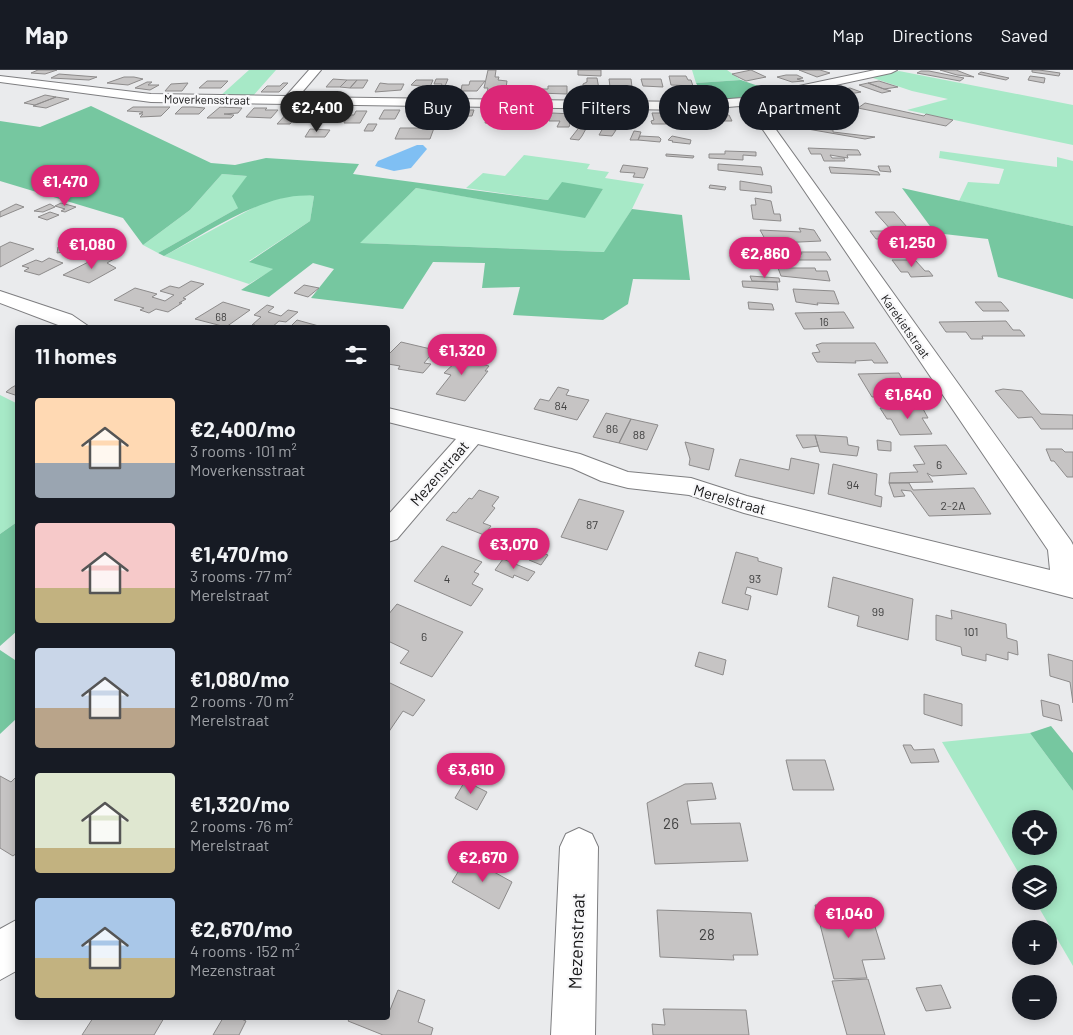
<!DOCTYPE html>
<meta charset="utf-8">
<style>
:root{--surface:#171b24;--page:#20242c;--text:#f1f3f6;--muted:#9ea1a6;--line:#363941;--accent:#db2777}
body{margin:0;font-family:Barlow,sans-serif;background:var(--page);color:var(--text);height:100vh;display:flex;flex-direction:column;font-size:19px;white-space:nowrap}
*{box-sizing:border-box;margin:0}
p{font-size:16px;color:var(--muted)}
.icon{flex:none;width:28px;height:28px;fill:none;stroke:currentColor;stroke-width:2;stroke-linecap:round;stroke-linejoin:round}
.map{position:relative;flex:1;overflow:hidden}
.drawer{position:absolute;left:15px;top:255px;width:375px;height:695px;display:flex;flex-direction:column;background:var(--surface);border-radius:5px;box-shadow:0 2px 12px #0003}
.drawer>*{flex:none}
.hud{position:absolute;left:405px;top:15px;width:475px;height:45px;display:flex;gap:10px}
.fabs{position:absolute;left:1012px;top:740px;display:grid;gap:10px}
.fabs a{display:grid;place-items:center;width:45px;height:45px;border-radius:50%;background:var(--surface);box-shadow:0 2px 12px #0003;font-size:25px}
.price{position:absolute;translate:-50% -42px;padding:0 11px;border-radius:18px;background:var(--accent);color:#fff;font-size:16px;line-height:32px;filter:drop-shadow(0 1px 2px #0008)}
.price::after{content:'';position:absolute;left:50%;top:30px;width:15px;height:11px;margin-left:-8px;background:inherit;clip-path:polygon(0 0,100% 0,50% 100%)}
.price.selected{background:#222;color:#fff}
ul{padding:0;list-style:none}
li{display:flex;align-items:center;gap:15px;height:125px;padding:0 20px}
li span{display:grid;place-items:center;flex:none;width:140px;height:100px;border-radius:5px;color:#555}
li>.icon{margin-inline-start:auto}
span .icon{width:60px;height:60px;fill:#fffc;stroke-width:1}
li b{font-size:21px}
h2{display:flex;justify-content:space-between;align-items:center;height:60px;padding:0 20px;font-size:21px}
.chip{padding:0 18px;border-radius:22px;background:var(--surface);box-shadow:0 2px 12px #0003;font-size:18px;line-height:45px}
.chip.selected{background:var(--accent);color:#fff}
header{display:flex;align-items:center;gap:30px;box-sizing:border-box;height:70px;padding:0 25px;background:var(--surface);border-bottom:1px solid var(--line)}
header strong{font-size:24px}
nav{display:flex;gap:28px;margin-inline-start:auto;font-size:18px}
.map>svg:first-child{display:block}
</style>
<header>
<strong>Map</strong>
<nav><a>Map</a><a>Directions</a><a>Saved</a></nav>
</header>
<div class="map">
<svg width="1073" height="965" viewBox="0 0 1073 965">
<rect width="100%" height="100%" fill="#eaebed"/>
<path fill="#a7e9c7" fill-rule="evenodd" d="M249,0h27l-25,28 -32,-1z
M692,0h35l14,10 -45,3z
M899,1l174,34v40l-166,-35 41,-11 -36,-8 -42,-14z
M940,81l117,16v-10l16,4v65l-114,-25 9,-19 31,2 5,-15 -65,-11z
M524,85l66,9 -3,5 22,3 -4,6 39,6 -12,25 -27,43 -246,-9 57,-55 169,29 18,-28 -55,11 -82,-12 17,-15 22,3z
M222,104l25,2 -9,32 -80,45 -15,-8 47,-35z
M299,124l15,2 -4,25 -61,40 25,8 -25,15 -85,-28 100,-54z
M0,325l18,9 -1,118 -17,12z
M1030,663l43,58v175l-38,-65h14v-27h-28v3l-79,-135zM1021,749h28v27h-28z"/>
<path fill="#76c7a0" d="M741,10l34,12 -71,11 -15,-12 11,-1 -4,-7z
M91,36l120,57 24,2 31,-7 93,6 -6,10 195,26 14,-18 41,7 -18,29 -169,-30 -56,55 244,9 28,-43 50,6 8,65 -57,-1 -5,25 -25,16 -90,-5 7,-28 -38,1 3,-25 -52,-1 -30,47 -92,-11 23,-29 -21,-6 -44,34 -28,-7 32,-21 -24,-7 61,-41 4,-25c-49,-5 -107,37 -150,60l-6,-3 80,-45 -6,-12 15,-20 -25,-2 -32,36 -47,35 -20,-27 -123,-37v-60l40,6z
M902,118l171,38v73l-75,-22 -10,-38 -53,-6z
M17,452v109l-17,15v-112z
M0,580l18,12 -1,56 -17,16z
M1051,656l22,27v38l-43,-58z"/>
<path fill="#7fbff3" d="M417,75h6l4,4 -16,19 -17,3 -19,-5 3,-5z"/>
<path fill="#c6c4c4" stroke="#8d8b8b" d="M38,0h19l-12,4 -14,-1z
M488,0h8l-1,7h4l-1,3 9,1 -1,7h-6v4h-13l1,-4h-4z
M578,0h23v6l-23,-1z
M751,0l15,7 -20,4 -14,-7z
M799,0h21l10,3 -13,4z
M940,0h16l18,7 -17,-2z
M1032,0h7l21,3 -1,3 -27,-4z
M921,1h8l35,7 -4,3 -43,-8z
M981,2l28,6 -3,2 -28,-6z
M59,4l38,3 -8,3 -38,-2z
M786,5h11l6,3 -6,1 7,2 -12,1 -15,-5z
M669,6h17l2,4h3l2,6 -22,-1z
M1030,6l15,2 -1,5 -16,-3z
M124,7h10l9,2 -15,6 -21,-2z
M587,8h10l2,11h-16v-5l4,-2z
M333,9l14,1 -7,7h-14z
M436,9h12l-3,7h-4l1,-2h-8z
M609,9h22l1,8h-22z
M641,9h20l2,8 -20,-1z
M347,10h10l-7,8 -10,-1z
M357,10h11l-5,8h-13z
M416,10h17l-3,7 -19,-2z
M207,11h21l-7,7h-22z
M470,11h15l-8,10h-16l1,-6h7z
M879,11l19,6 -14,2 -16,-6z
M147,12h5l-4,3h11l-9,5 -15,-2z
M188,13l-6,8h-17l6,-7z
M283,13h5l-9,9h-18l6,-6h13z
M380,13l8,1h16l-3,6 -26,2z
M868,13l16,6 7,2 -9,2 -23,-8z
M548,16h19v8l-29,-1v-4h10z
M850,18l11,4 -17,3 -11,-4z
M45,25l11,2 -21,8 -11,-2z
M819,26l20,5 -2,1 8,4 -13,2 -20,-7 4,-1 -6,-3z
M56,27l13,2 -23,9 -13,-2z
M798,32l11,5 -16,3 5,3 -6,1 -16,-7z
M865,33l59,13 2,-2 27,6 -7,6 -88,-18z
M133,37h37l-9,9 -21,1 3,-3h-4l4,-2 -16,-1z
M182,37h11l12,1 -6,6h-24z
M220,37l22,1 -4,5 -14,1 10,1 -3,3h-24z
M254,38h13l-2,2h13l-7,8 -25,-1z
M291,39h12l-3,5h-5l-3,3h4l-6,7h-13z
M384,40h16l-5,9h-16z
M413,40l12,1 11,1 -3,6 -7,2 -16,-3z
M450,40h11l-2,6 -11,1z
M461,40h13l-2,6h-13z
M496,40h12l-5,13h-18l1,-4h12v-3h-6z
M356,41h11l-7,12h-16l4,-8h6z
M529,41h12v6h-3l-5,7h-13l1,-6h4z
M321,42l13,3 -6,6 -21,-1 4,-6h8z
M552,43l21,1 -4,13h-12l3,-6h-11z
M652,43h25l1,8 -12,-2 2,5h-16l-1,-3 3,-1z
M590,45l12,1 -1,5 -2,3 -11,-1z
M633,45l-2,11 -13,-1v-4h-8v-5z
M692,45h37l3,6h-27l3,5h-10z
M798,50l21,2v4h7v3l7,1v2l42,5 -10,2 -69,-12z
M439,52h14l-3,7h-14z
M368,54h9l-4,7h-9z
M581,55h7l-6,11 -3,4 -9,-1z
M400,58h34l-4,11h-35z
M603,58l13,2 -4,6 -13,-1z
M310,59l20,1 -5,7h-20z
M634,61l7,1 -3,8h-8z
M640,66l19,1 2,2 -1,3 -22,-2z
M672,66l19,4 -1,4 -18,-2 1,-1 -5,-1z
M808,78l50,2 3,5h-14l1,3 -18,-3 2,3h12l1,3h-21l-3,-7h-10z
M725,81l31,1v4l-13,-1v5l-34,-2v-4h16z
M666,84l28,2 -1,2 -27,-2z
M718,94l43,3 2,8 -45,-5z
M623,95l25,3 -4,10 -11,-1 2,-4 -15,-1z
M878,96h11l2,6 -11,-1z
M829,97l41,3 8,2 2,3 -49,-2z
M740,111l31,5 1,7 -32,-3z
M710,115l16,2 -1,3 -16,-2z
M755,128l16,3 3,13h6l1,7 -28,-2 -2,-14h5z
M61,133l15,4 -11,5 -4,-1 4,-2 -10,-3z
M16,134l8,3 -24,10v-5z
M50,134l5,3 -12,5 -9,-1z
M50,142l9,3 -12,5 -9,-3z
M875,142h19l13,15h-4l3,4h4l7,8h-41l-6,-8h22z
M799,158l15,2 7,11 -43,2 -3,-5 -10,1 -5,-9 41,2z
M78,167l-2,13 -19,3 1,-6 10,-1 1,-7z
M10,172l24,7 -34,18v-20z
M801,182h25l5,8h-45l-3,-5 19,-1z
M102,185l12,4 -7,4 9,5 -27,15 -26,-8z
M49,188l14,5 -24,12 -15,-4 5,-3 -7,-2 14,-6 6,2z
M892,190h23l10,11h4l4,5 -22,1 -3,-5h-7z
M778,198h37l1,3h11l3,10 -49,-5z
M750,206l29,2 1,4 -28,-1z
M191,211l13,3 -21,14 3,1 -7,4h3l-14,9 -12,-3 -7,4 -9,-3 4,-2 -30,-8 21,-12 22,6 -5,3 13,4 9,-6 -14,-4 10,-5 9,2z
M742,211l35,1 1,8 -35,-3z
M304,215l15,3 -11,9 -14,-4z
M793,219l41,2 5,13 -22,-1 1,2 -22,-3z
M223,232l27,8 -24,17 -31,-8z
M748,232l24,2 2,6 -25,-1z
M975,232h26l8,9h-26z
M267,235l7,2 -6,5 13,4 7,-6 10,2 -12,10 -7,-1 -8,7h-19l3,-3h-3l9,-8 -7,-2z
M844,242l10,16 -50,1 -9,-16z
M297,250l29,8h-37z
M1006,251l7,9h7l5,6h-43l1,3h-12l-5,-7h-20l-7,-10z
M401,272l34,8 -11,13 7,1 -8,9 -25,-4 2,-3 -12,-2v-9z
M822,273h53l13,20h-14l-2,-3 -17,1 1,2 -39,-1 -5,-9 8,-1 -4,-7z
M451,277l17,4 -7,8 28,7 -4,5h3l-23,30 -29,-7 15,-19 -7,-2 14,-13 -15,-3z
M899,303l12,23 -39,1 -14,-23z
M18,314v12l-12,-4 5,-4z
M558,317l11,3 -3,5 23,5 -12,20 -43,-11 6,-10 9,2z
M1003,319l19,2 19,23 32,1v14h-32l-9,-12 -14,1 -23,-27z
M922,337l6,11h-6l10,16 -32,1 -9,-16h-4l-7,-11z
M606,343l25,6 -12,24 -26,-6z
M631,349l27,6 -11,25 -28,-7z
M796,365h19l3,11 -15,2z
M815,365l32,2 1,8 11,2 -2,9 -37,-4z
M877,370l14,2v9l-13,-1z
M685,372l29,7 -5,21 -20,-5 1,-6z
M946,375l21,29 -35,2 -5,-3 6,9 -44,1 1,-10 28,-1 -5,-7 12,-1 -11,-18z
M1046,379h16l3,3h8v25h-6l-13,-16h-3z
M791,388l28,6 -5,30 -79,-18 5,-17 49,11z
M833,394l44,10 -2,21 7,2 -1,10 -53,-13z
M889,413h20l4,7 61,-2 17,26 -62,2 -18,-25 -10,-1 4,6 -11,1z
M479,420l20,7 -7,9 3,2 -12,15 8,3 -7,9 -38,-15 7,-8 3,1 13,-15 3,1z
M579,429l45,12 -17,39 -46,-13z
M442,476l40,16 -8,10 5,2 -7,10 11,5 -12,17 -57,-25z
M536,481l12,4 -7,10 -12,-5z
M736,482l22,6v3l24,7 -5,27 -30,-8 -2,7 6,2 -3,14 -26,-7z
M503,489l32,13 -7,9 -14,-6 -1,3 -18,-8z
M833,507l80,22 -5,41 -51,-14 2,-10 -31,-9z
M397,534l66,28 -31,45 -32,-14 9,-12 -21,-10v-26z
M951,540l55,14 1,14 10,3 1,14 -10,-3v8l-22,-6v7l-24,-6 -1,-8 -25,-7v-25l16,4z
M699,582l27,8 -3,15 -28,-9z
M1048,584l25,7v42l-3,-21 -20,-6z
M388,612l37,18 -12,16 -10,-5 -15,22z
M924,624l38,10v22l-38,-12z
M1041,630l18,5 3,16 -19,-5z
M903,675h8l3,5 20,-1 5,13 -28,1z
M786,690h39l9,30h-41z
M18,705v77l-5,4 -13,-8v-72l11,6z
M465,711l22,11 -10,18 -22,-12z
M712,713l4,16 -29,2 4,23 49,-1 8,38 -93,3 -8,-61 38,-19z
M467,787l45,25 -13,27 -47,-27z
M868,834l17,55 -23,1 5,18 -33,1 -19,-74z
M657,840l94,3 7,42h-25l1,5 -74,-3z
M868,909l17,56h-38l-15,-54z
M941,915l10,23 -25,3 -10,-23z
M398,920l27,10 -7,22 15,6 -2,7h-48l-35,-14 2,-3h38v-9l2,1z
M663,939l83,1 3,25h-96l-1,-11 13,1z
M93,948h71l-10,17h-72z
M223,948h16l7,3 -7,14h-26z"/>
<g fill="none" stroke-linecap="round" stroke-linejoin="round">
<g stroke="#7e7e80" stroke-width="2">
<path id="street" d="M309,0h12l-23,27 393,5 51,-4 133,-28h22l-6,3 -138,30 6,3 312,435 2,4v53l-329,-85 -55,-18 -61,-7 -27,-7 -29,-13 -94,-24 -81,95 -9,3v-27l68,-76 -68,-17v-14l192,46 48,18 63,6 56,18 303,74 -2,-20 -297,-438 -11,-6 -49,4 -540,-8 -151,-20v-6l151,18 135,2z
M0,221l72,24 19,13h-25l-66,-25z
M579,758l13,6 6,13 -3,188h-44l9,-188 6,-13z
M18,849v51l-18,10v-51z"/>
</g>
<use href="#street" fill="#fff" fill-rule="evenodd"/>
</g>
<g text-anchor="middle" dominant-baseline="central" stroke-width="4.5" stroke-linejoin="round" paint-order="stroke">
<g font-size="11" fill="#424242">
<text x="221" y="246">68</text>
<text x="824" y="251">16</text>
</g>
<g font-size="12" fill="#161617" stroke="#f8f8fa">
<text transform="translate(207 29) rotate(1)">Moverkensstraat</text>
<text transform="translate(906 256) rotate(55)">Karekietstraat</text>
</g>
<g font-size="12" fill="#424242">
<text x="561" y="335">84</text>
<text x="612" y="358">86</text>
<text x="639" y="364">88</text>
<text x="939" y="394">6</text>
<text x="853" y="414">94</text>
<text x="953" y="435">2-2A</text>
<text x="592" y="454">87</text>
<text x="447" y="508">4</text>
<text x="755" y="508">93</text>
<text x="878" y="541">99</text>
<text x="971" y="561">101</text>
<text x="424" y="566">6</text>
</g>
<g font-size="15" fill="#161617" stroke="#f8f8fa">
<text transform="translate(439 403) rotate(-49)">Mezenstraat</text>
<text transform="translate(730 429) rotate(16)">Merelstraat</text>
</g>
<g font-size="15" fill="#424242">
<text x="671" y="753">26</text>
<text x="707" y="864">28</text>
</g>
<g font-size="18" fill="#161617" stroke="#f8f8fa">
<text transform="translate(576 871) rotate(-88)">Mezenstraat</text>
</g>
</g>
</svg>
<div class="fabs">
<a><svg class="icon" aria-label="locate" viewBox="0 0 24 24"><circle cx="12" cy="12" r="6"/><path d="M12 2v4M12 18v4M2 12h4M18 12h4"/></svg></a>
<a><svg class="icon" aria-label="layers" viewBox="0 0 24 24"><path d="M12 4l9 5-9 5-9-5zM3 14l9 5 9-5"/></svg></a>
<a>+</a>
<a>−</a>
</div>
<b class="price selected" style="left:317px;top:63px">€2,400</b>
<b class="price" style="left:65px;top:137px">€1,470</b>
<b class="price" style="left:912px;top:198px">€1,250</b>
<b class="price" style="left:92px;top:200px">€1,080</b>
<b class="price" style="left:765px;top:209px">€2,860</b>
<b class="price" style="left:462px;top:306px">€1,320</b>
<b class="price" style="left:908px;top:350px">€1,640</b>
<b class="price" style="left:514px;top:500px">€3,070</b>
<b class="price" style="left:471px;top:725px">€3,610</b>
<b class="price" style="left:483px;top:813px">€2,670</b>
<b class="price" style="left:849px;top:869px">€1,040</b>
<div class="hud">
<a class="chip">Buy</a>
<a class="chip selected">Rent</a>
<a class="chip">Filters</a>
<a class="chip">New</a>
<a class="chip">Apartment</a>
</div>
<section class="drawer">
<h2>11 homes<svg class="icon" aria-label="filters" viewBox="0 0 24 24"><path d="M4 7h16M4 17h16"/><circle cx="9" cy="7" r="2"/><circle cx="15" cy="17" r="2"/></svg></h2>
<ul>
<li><span style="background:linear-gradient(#ffd9b3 65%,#9aa5b1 0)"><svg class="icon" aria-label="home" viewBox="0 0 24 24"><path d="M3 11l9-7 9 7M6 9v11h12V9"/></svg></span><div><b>€2,400/mo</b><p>3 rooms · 101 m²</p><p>Moverkensstraat</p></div></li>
<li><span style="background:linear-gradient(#f6c9c9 65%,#c2b280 0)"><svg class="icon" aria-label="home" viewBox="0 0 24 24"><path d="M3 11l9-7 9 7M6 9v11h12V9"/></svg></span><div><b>€1,470/mo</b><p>3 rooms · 77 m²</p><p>Merelstraat</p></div></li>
<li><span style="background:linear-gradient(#c9d6e8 60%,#b9a48a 0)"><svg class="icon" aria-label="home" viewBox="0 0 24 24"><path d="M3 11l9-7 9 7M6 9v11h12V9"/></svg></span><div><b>€1,080/mo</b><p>2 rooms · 70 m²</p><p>Merelstraat</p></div></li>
<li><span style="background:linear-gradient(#dfe7d0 75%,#c2b280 0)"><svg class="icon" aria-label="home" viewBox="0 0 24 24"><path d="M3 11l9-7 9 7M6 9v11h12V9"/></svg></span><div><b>€1,320/mo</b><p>2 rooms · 76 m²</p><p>Merelstraat</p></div></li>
<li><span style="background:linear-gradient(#a9c7e8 60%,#c2b280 0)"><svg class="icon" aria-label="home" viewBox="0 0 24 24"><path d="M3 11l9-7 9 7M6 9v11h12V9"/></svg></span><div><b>€2,670/mo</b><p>4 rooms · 152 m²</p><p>Mezenstraat</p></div></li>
</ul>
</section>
</div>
